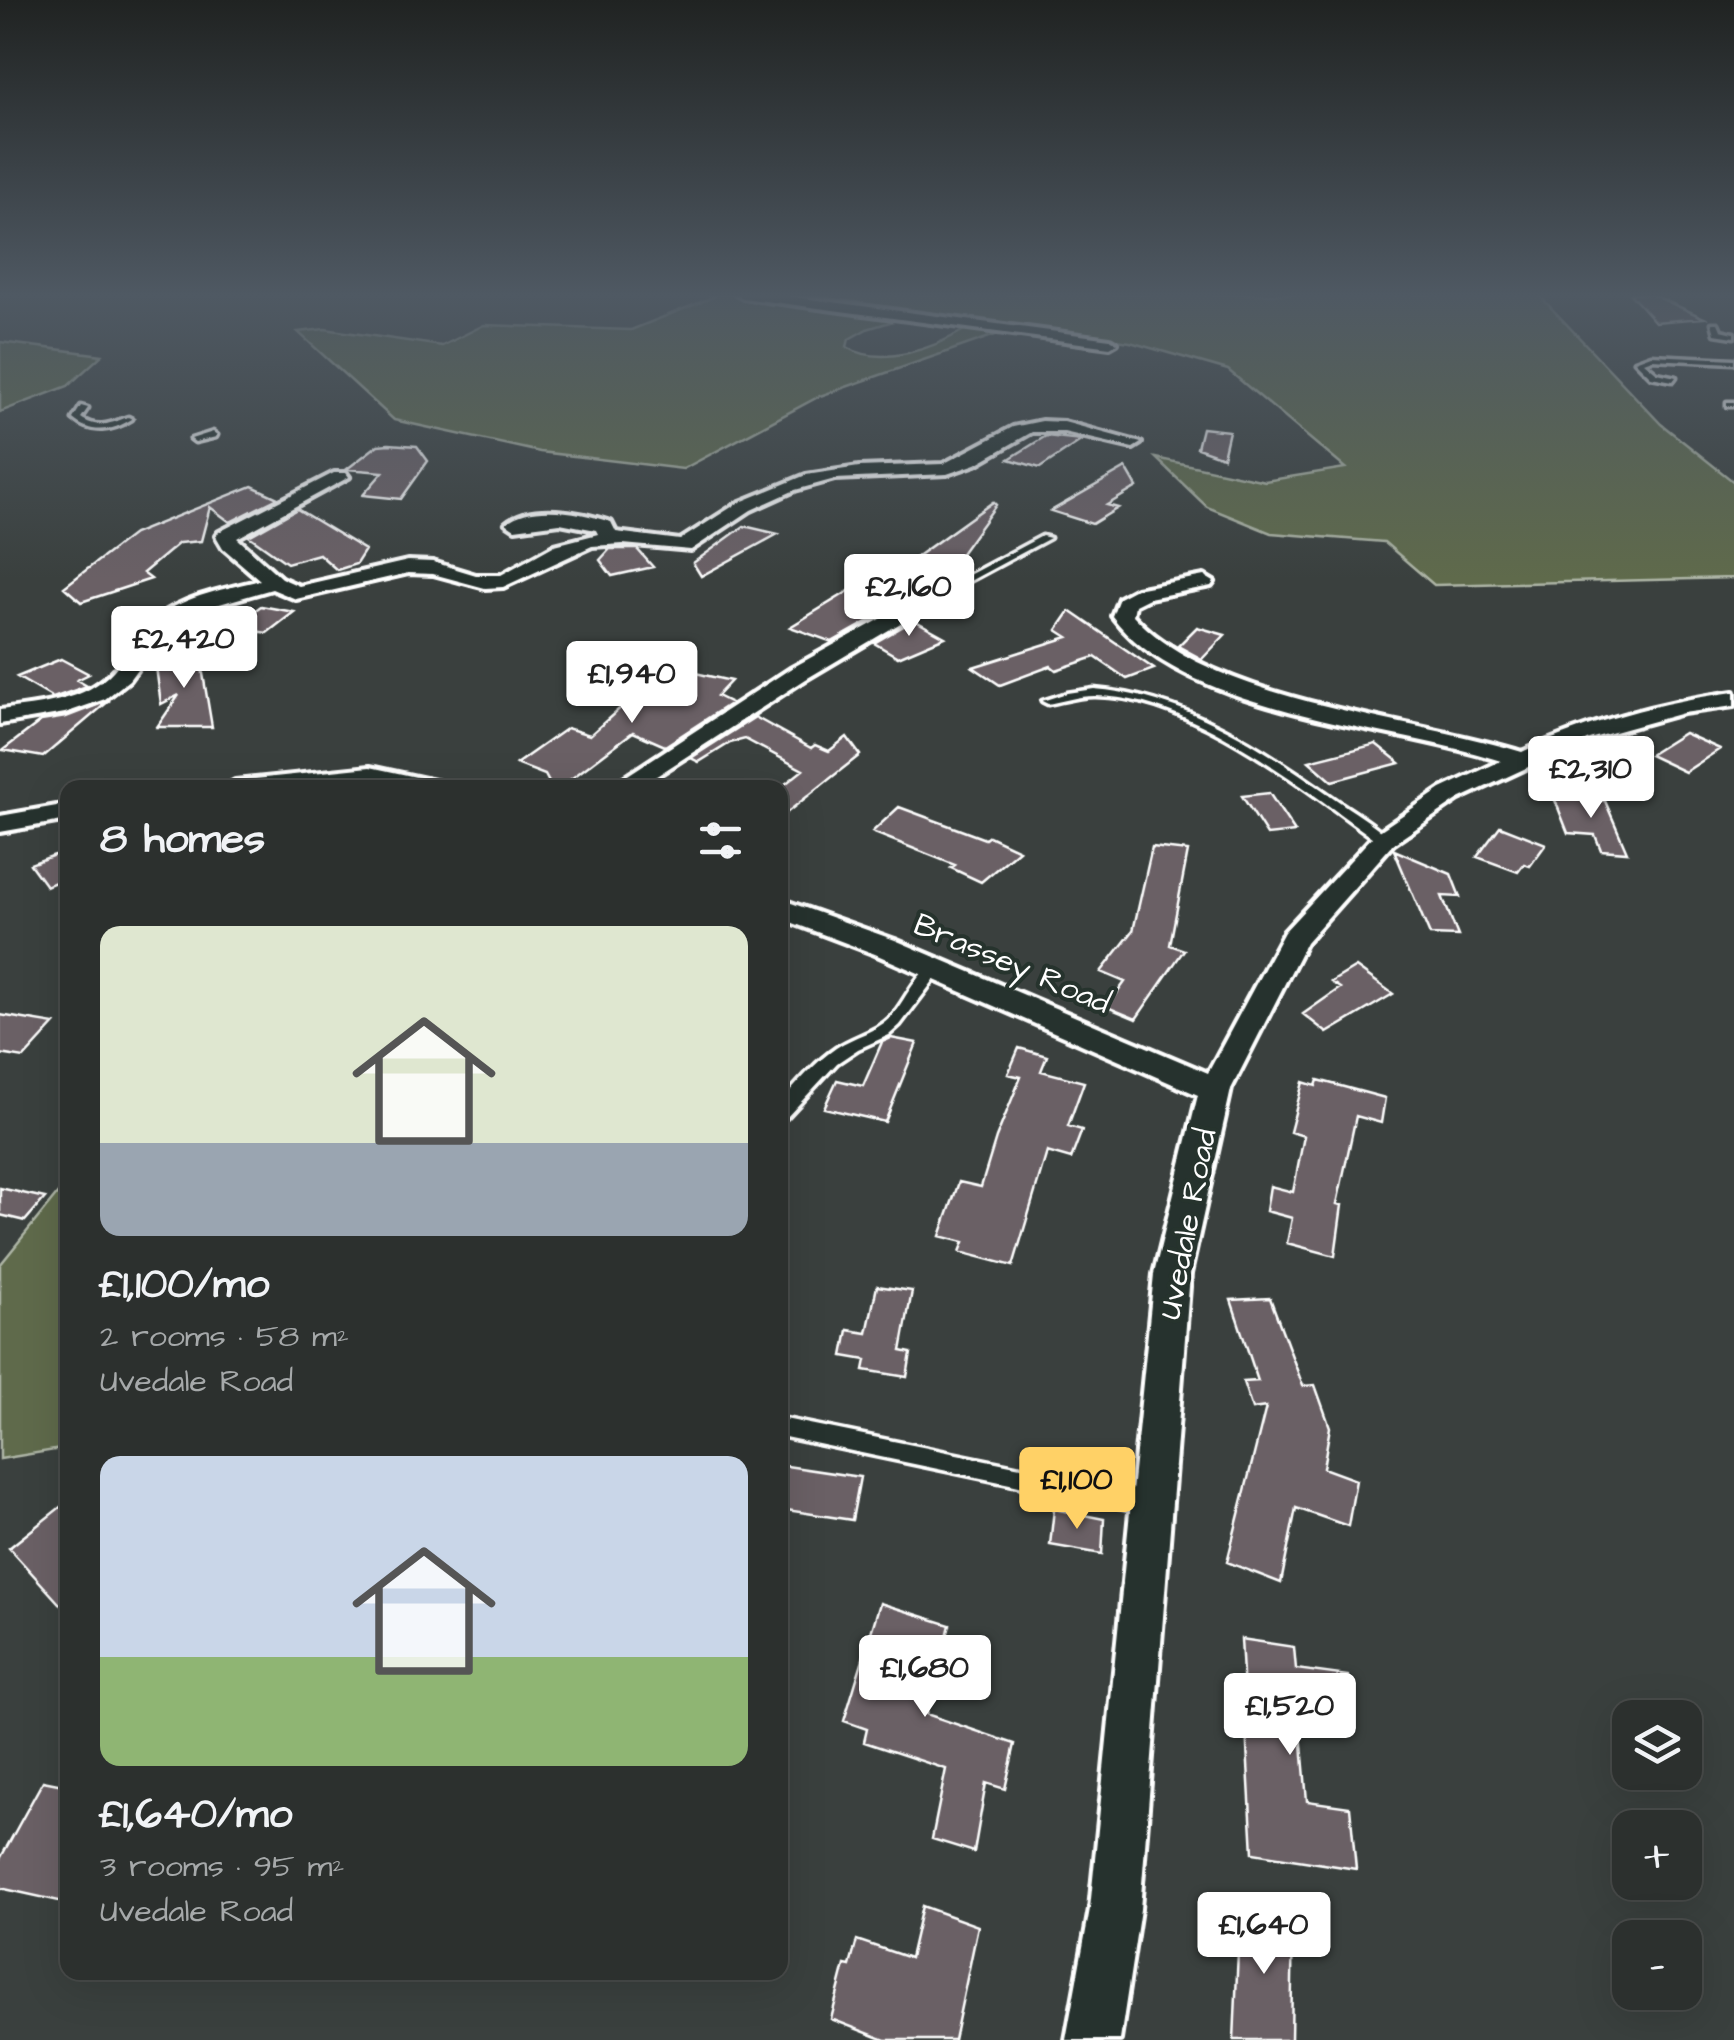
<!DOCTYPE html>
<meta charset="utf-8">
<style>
:root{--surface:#2c302e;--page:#383c3a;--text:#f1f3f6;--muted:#a6a9aa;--line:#484b4a;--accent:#ffd166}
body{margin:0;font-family:"Architects Daughter",sans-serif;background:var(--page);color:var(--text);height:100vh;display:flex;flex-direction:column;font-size:38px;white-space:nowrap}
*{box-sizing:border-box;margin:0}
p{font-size:32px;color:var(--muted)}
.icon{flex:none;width:55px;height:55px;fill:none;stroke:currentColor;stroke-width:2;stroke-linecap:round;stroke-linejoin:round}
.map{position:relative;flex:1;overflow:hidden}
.sheet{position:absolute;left:60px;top:780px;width:728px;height:1200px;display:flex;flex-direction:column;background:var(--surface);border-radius:20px;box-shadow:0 10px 40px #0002,0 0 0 2px var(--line)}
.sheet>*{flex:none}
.fabs{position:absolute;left:1612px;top:1700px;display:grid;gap:20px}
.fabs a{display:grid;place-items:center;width:90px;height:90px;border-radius:20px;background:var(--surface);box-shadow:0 10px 40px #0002,0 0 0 2px var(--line);font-size:50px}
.price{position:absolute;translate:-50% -85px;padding:0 22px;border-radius:10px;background:#fff;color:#222;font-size:32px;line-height:65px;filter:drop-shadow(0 2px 5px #0008)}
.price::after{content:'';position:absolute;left:50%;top:60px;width:30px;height:22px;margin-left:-15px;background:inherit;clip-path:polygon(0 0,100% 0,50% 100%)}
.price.active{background:var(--accent);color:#111}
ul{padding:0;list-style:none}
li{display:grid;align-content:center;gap:20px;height:530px;padding:0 40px}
li span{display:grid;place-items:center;height:310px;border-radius:20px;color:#555}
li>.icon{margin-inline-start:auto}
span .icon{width:180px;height:180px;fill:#fffc;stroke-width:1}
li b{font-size:42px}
h2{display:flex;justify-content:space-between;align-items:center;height:120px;padding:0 40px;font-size:42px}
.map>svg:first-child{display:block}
</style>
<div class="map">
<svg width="1734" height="2040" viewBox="0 0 1734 2040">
<rect width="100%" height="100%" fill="#3a403e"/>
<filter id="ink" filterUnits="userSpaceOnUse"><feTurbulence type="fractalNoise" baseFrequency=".01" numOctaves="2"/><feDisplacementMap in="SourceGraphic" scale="20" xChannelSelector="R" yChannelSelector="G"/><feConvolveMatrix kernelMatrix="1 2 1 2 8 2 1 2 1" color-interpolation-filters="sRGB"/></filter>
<g filter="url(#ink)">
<path fill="#5e6b4c" stroke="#aeb5a6" stroke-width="2.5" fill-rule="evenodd" d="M698,294h840l123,130 73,58v96l-300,7 -50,-43 -113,-9 -64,-26 -51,-49 109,23 80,-13 -117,-98 -98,-28 -109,-16 -201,70 -137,73 -143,-17 -146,-32 -96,-88 27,-3 117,17 42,-21 147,5 85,-34zM900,319l66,10c-32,19 -84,39 -119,18l2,-8 18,-10z
M0,342l102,13 -34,31 -68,26z
M67,1182v266l-67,11v-194z"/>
<path fill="#6a6065" stroke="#fff" stroke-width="2.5" d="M1630,294h21l53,24 -49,4z
M1202,428l27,3 -6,26 -26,-9z
M1046,436l36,4 -42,28 -31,-9z
M389,444l28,2 11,15 -27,38 -38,-4 20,-23 -36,-3 31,-24z
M1126,468l11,19 -30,18 11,3 -26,16 -41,-13z
M252,486l26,12 -48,24 -20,-15 -9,34 -22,2 -36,30 8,6 -70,23 -17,-15 69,-53z
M993,502l3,3 -39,54 -67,33 -6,-12z
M297,509l68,41 -9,14 -19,6 -18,-16 -32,9 -38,-27z
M744,526l34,8 -77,42 -8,-13z
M610,549h27l16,18 -41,9 -12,-16z
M854,588l38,20 -60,34 -42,-15z
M261,606l33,6 -27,21 -35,-6z
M1070,611l84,58 -27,10 -32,-22 -39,13 -5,-4 -51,19 -27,-18 95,-30 -11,-7z
M914,620l31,17 -47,20 -24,-14z
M1197,627l28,8 -23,24 -24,-13z
M199,650l13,77h-55l22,-32 -18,9 -5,-37 4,-1 -1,-9z
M61,659l28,15 -12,6 10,6 -34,12 -36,-21z
M682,670l49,11 -14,15 14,7 -66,43 -32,-14 -74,56h-7l-7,-13 -29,-11 51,-36 23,7 36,-32 14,4z
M110,700l-67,57 -40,-7 38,-29 25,-4z
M755,717l56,31 4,-3 14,6 18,-14 13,18 -80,63v-30l23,-18 -58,-31 -15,4 -31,19 -8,-4z
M1684,733l36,16 -35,23 -36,-17z
M1376,744l24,19 -68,18 -23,-20z
M1269,793l26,39 -28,3 -25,-39z
M1553,795l52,6 22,51 -26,-2 -6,-15 -27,-2z
M899,807l86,32 4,-3 30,14 -38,32 -30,-14 4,-3 -83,-33z
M1500,826l46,18 -16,22 -6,-2 -6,8 -41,-15z
M1152,847l36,4 -18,94 14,5 -48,69 -29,-12 18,-25 -24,-10 32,-41z
M68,850v27l-22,9 -16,-22z
M1394,850l57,24 9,23 -18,-1 16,40 -28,-1z
M1356,967l37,27 -66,39 -24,-19 37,-26 -9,-6z
M0,1015l55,9 -31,34 -24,-4z
M891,1038l26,5 -32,79 -61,-14 13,-28 26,6 19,-44z
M1019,1048l28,8 -6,15 43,11 -16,44 14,4 -11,29 -24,-7 -34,114 -53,-14 4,-10 -24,-6 19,-54 22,5 15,-49 25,-61 -13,-3z
M1318,1080l67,18 -4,25 -25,-7 -19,88 5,1 -7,51 -48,-13 5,-25 -26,-7 4,-25 23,6 11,-56 -14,-4 13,-50 13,4z
M0,1188l45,10 -20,23 -25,-6z
M877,1286l35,5 -11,60 10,2 -4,24 -43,-7 2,-10 -23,-4 5,-26 19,3z
M1270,1298l33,88 12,-1 15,42 -7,41 33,12 -8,46 -52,-18 -15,75 -54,-21 39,-155 -14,2 -9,-27 15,-1 -27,-81z
M780,1465l80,12 -8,43 -72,-11z
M68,1501v112l-59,-65z
M1054,1509l50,10 -2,35 -52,-9z
M880,1603l70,22 -24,89 89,30 -10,45 -19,-6 -12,69 -42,-13 14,-70 -82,-27 3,-13 -23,-8z
M1241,1639l53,8 2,22 52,7 4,42 -53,-8 8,91 43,6 6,62 -103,-16z
M43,1781l25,5v117l-68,-15v-29z
M922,1906l56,20 -24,114h-69l-54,-21 14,-54 5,1 7,-26 53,18z
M1240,1906l53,15 -2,119h-57z"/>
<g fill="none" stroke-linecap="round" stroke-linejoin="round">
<g stroke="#fff" stroke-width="7">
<path id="service" d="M1712,323h6l3,7 13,3v4l-19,-3z
M1651,355l83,4v4l-82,-4 -8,3 13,11 19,4 -3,4 -22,-4 -16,-16z
M1727,402h7v4h-7z
M81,406l7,2 -7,10c17,12 30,5 47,-1l4,2c-19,12 -41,16 -59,0z
M213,432l4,3 -1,2 -21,5 -4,-3z
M1042,536l8,2 -127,68 -9,-2z
M1094,689c91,7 168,58 240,109 18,13 40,25 56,41l-1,3h-10c-76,-54 -189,-147 -285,-146 -16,0 -31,5 -46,8l-6,-3 25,-8z
M936,963l7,5 -43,57 -11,10 -31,14 -21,14 -51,55 -6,2v-17c17,-19 34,-40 56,-55 18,-12 40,-16 55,-31 15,-17 24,-44 45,-54z
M780,1418l368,75 7,3 3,7 -3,7 -7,3 -368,-77z"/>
</g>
<g stroke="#fff" stroke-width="8">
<path id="minor" d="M736,294h36l338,45 7,4 -7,4 -367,-49z
M1064,422l77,21 -8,5 -69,-16h-32l-56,32 -29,10 -112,5 -40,11 -44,20 -60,40 -68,-6 -31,2 -89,41 -18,1 -52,-14 -25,-1 -112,26 -24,-10 -56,16 -37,16 -21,19 -29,40 -24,19 -40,14 -65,11v-14c40,-6 85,-8 114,-40 15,-18 25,-39 44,-53 29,-22 68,-28 102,-37l-37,-32 -7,-12 3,-4 115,-59h12l3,4 -112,61 44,40 18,8 109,-25 25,1 43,13h25l54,-30 43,-11 -2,-4 -36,-7 -45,6 -9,-6c26,-21 74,-11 105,-1l5,10 64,8 58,-37 68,-28 53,-8 84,-3 70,-37 29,-6z
M1204,576l10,6 -3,4 -62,12 -14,7 -2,10c77,87 277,102 389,137 68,-31 138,-50 212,-60v14l-51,7 -94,26 -130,60 -66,45 -87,98 -75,147 -41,185 -50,635 -20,131h-54l24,-131 64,-635 44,-179 -323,-141 -95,-36v-19l115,41 313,133 76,-141 91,-98 66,-45 60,-28c-112,-36 -317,-47 -389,-145l7,-18 17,-9z
M919,598l10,6 -3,4 -120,71 -168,109h-30l182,-119z
M370,767l74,16 3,5h-49l-28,-7 -59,7h-88l12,-7z
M68,804v16l-68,12v-16z"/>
</g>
<use href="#service" fill="#26332d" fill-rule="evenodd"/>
<use href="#minor" fill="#26332d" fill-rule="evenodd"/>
</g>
</g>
<linearGradient id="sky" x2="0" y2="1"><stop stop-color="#202322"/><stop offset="0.51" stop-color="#4f5963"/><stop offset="1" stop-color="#4f5963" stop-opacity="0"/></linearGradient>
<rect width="1734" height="579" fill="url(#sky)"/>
<g text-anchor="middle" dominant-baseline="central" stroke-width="8" stroke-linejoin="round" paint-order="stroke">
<g font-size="32" fill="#fff" stroke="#26332d">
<text transform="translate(1012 964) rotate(23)">Brassey Road</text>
<text transform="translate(1188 1224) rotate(-79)">Uvedale Road</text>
</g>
</g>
</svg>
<div class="fabs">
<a><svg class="icon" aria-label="layers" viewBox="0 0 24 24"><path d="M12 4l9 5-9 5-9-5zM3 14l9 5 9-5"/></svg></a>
<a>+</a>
<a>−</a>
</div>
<b class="price" style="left:909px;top:639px">£2,160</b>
<b class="price" style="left:184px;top:691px">£2,420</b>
<b class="price" style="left:632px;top:726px">£1,940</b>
<b class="price" style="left:1591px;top:821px">£2,310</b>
<b class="price active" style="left:1077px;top:1532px">£1,100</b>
<b class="price" style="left:925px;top:1720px">£1,680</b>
<b class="price" style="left:1290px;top:1758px">£1,520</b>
<b class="price" style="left:1264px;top:1977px">£1,640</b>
<section class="sheet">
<h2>8 homes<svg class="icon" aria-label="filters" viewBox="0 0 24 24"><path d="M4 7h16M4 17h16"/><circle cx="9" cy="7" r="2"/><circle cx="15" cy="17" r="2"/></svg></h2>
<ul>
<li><span style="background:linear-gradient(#dfe7d0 70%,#9aa5b1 0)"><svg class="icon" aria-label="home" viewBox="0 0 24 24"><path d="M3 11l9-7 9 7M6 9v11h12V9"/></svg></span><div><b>£1,100/mo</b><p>2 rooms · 58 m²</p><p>Uvedale Road</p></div></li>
<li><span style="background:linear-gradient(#c9d6e8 65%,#8fb573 0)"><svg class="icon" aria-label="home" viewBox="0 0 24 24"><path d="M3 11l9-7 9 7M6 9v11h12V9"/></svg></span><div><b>£1,640/mo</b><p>3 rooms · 95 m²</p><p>Uvedale Road</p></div></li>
</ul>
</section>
</div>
